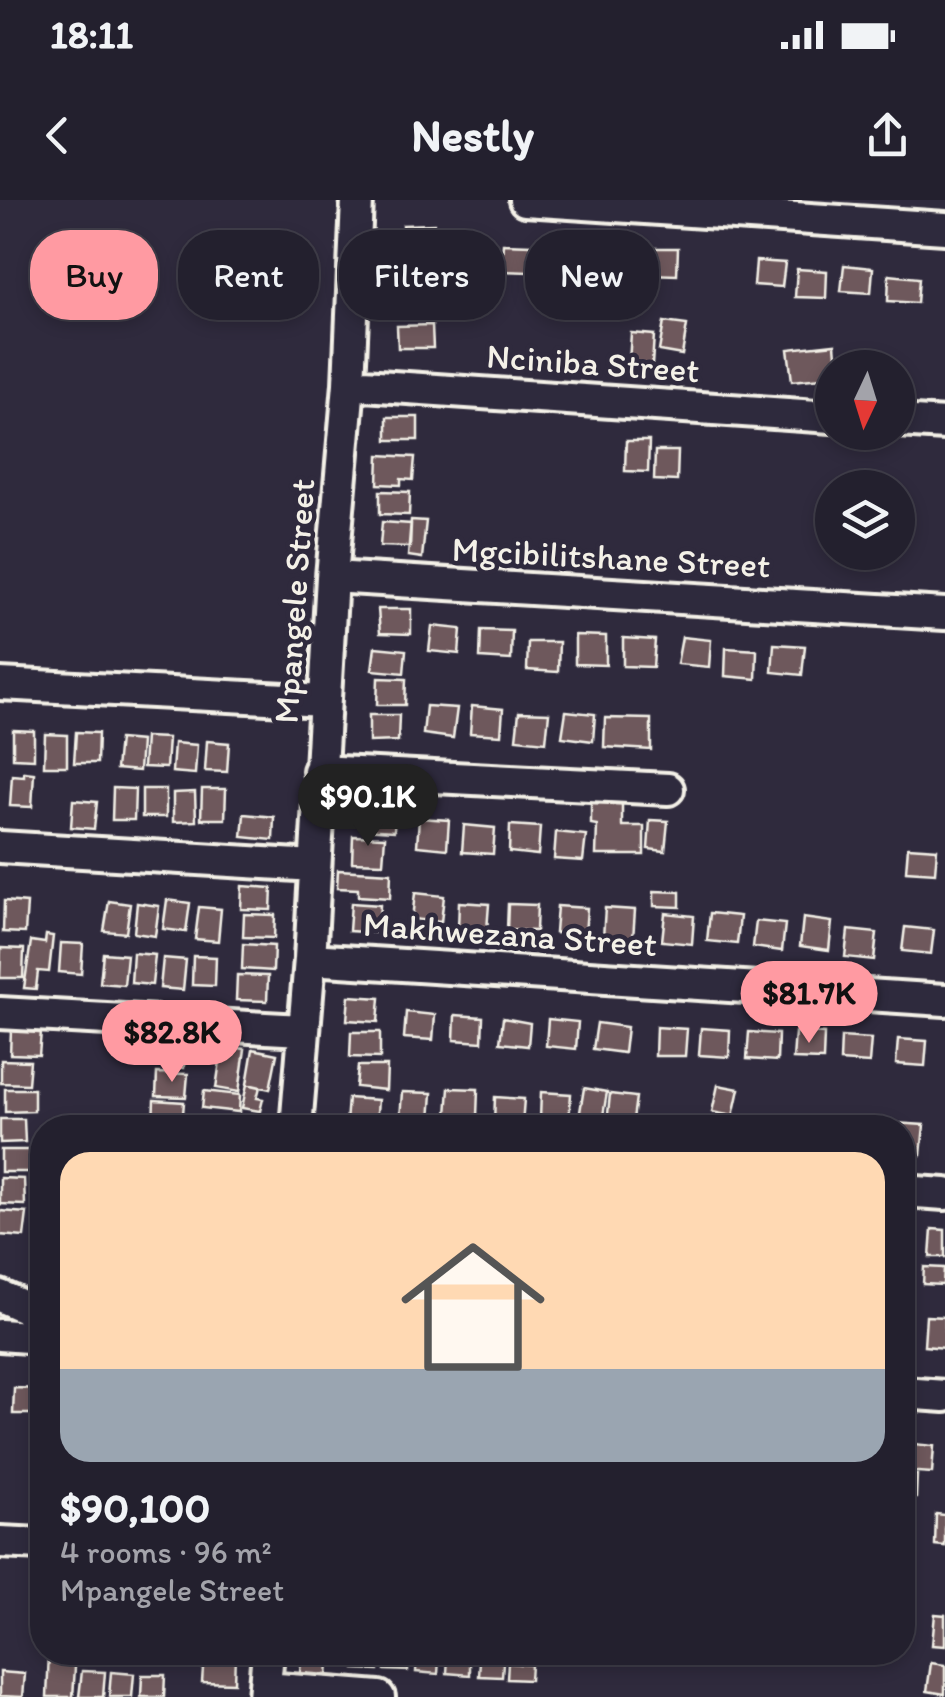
<!DOCTYPE html>
<meta charset="utf-8">
<style>
:root{--surface:#23202e;--page:#2f2d3a;--text:#f1f3f6;--muted:#a3a3aa;--line:#403e4a;--accent:#ff9aa2}
body{margin:0;font-family:Itim,sans-serif;background:var(--page);color:var(--text);height:100vh;display:flex;flex-direction:column;font-size:38px;white-space:nowrap}
*{box-sizing:border-box;margin:0}
p{font-size:32px;color:var(--muted)}
.icon{flex:none;width:55px;height:55px;fill:none;stroke:currentColor;stroke-width:2;stroke-linecap:round;stroke-linejoin:round}
.map{position:relative;flex:1;overflow:hidden}
.sheet{position:absolute;left:30px;top:915px;width:885px;height:550px;display:flex;flex-direction:column;background:var(--surface);border-radius:40px;box-shadow:0 5px 15px #0003,0 0 0 2px var(--line)}
.sheet>*{flex:none}
.banner{position:absolute;left:30px;top:30px;width:885px;height:90px;display:flex;gap:20px}
.needle{width:65px;rotate:184deg}
.tools{position:absolute;left:815px;top:150px;display:grid;gap:20px}
.tools a{display:grid;place-items:center;width:100px;height:100px;border-radius:50%;background:var(--surface);box-shadow:0 5px 15px #0003,0 0 0 2px var(--line);font-size:50px}
.price{position:absolute;translate:-50% -85px;padding:0 22px;border-radius:35px;background:var(--accent);color:#111;font-size:32px;line-height:65px;filter:drop-shadow(0 2px 5px #0008)}
.price::after{content:'';position:absolute;left:50%;top:60px;width:30px;height:22px;margin-left:-15px;background:inherit;clip-path:polygon(0 0,100% 0,50% 100%)}
.price.on{background:#222;color:#fff}
ul{padding:0;list-style:none}
li{display:grid;align-content:center;gap:20px;height:530px;padding:0 30px}
li+li{border-top:2px solid var(--line)}
li span{display:grid;place-items:center;height:310px;border-radius:30px;color:#555}
li>.icon{margin-inline-start:auto}
span .icon{width:180px;height:180px;fill:#fffc;stroke-width:1}
li b{font-size:42px}
.pill{padding:0 35px;border-radius:40px;background:var(--surface);box-shadow:0 5px 15px #0003,0 0 0 2px var(--line);font-size:35px;line-height:90px}
.pill.on{background:var(--accent);color:#111}
.status{display:flex;justify-content:space-between;align-items:center;height:70px;padding:0 50px;background:var(--surface);direction:ltr}
.status svg{height:28px;fill:currentColor}
header{display:flex;justify-content:space-between;align-items:center;height:130px;padding:0 30px;background:var(--surface);font-size:45px;font-weight:700}
.map>svg:first-child{display:block}
</style>
<div class="status"><b>18:11</b><svg viewBox="0 0 49 12"><path d="M0 12V9h3v3zM5 12V6h3v6zM10 12V3h3v9zM15 12V0h3v12zM26 1h20v11H26zM47 4h2v5h-2z"/></svg></div>
<header><svg class="icon" aria-label="back" viewBox="0 0 24 24"><path d="M15 5l-7 7 7 7"/></svg>Nestly<svg class="icon" aria-label="share" viewBox="0 0 24 24"><path d="M12 15V3M7 8l5-5 5 5M5 13v7h14v-7"/></svg></header>
<div class="map">
<svg width="945" height="1497" viewBox="0 0 945 1497">
<rect width="100%" height="100%" fill="#2f2a3d"/>
<filter id="ink" filterUnits="userSpaceOnUse"><feTurbulence type="fractalNoise" baseFrequency=".01" numOctaves="2"/><feDisplacementMap in="SourceGraphic" scale="20" xChannelSelector="R" yChannelSelector="G"/><feConvolveMatrix kernelMatrix="1 2 1 2 8 2 1 2 1" color-interpolation-filters="sRGB"/></filter>
<g filter="url(#ink)">
<path fill="#6e585c" stroke="#f4f1e8" stroke-width="2.5" d="M434,24v23l-30,1 -1,-23z
M458,36l30,2 -2,27 -29,-2z
M552,42l28,4 -4,26 -28,-4z
M503,44l28,1 -1,27 -29,-1z
M649,48h29l-1,27 -29,-1z
M599,51l27,4 -4,26 -27,-5z
M430,56l-1,23h-29l-1,-22z
M756,61l29,2 -3,24 -28,-2z
M844,65l29,3 -2,25 -30,-2z
M797,69l30,2 -1,27 -31,-1z
M889,75l30,3 -2,25 -29,-2z
M400,91l32,1v22l-32,1z
M664,122l23,3 -5,30 -23,-4z
M432,125l1,23h-35l-1,-22z
M631,133l23,2 -2,30 -23,-3z
M835,144l2,24h-5v9l-40,4 -4,-32z
M387,217h31v23h-31z
M626,241h23l-1,31 -23,-1z
M655,251h23l-1,30 -23,-1z
M379,255l36,2 -2,23 -12,-1v6l-23,-1z
M380,291l30,1 -1,23 -29,-1z
M411,320l15,1 -4,37 -14,-2z
M382,322l29,2 -1,23 -30,-1z
M378,409h33v25l-31,-1z
M432,426l29,3 -2,25 -30,-3z
M481,430l31,1 -1,29 -31,-2z
M575,435l31,1v29l-31,-1z
M682,437l29,3 -2,27 -32,-3z
M623,438l32,2 -2,27 -30,-1z
M528,442h31l-1,30 -31,-2z
M774,444l31,2 -3,29 -30,-3z
M375,447l31,3 -2,23 -32,-3z
M726,448l31,2 -1,29 -31,-3z
M378,478l28,1 -1,26h-28z
M426,506l31,2 -4,30 -30,-4z
M472,506l31,3 -2,26 -31,-2z
M566,511l29,3 -2,27 -31,-4z
M519,512l30,1 -3,29 -30,-3z
M369,515h30l-1,26 -29,1z
M605,518l46,1v31l-47,-3z
M13,530l21,1v28l-21,-1z
M76,532l22,1 -1,30h-23z
M45,534l22,1v31h-23z
M145,537l23,1 -2,30 -23,-1z
M119,539l22,2 -2,30 -23,-2z
M207,541l22,2 -2,29 -22,-1z
M174,543l23,2 -2,29 -23,-2z
M24,572l10,1 -2,34 -22,-1 2,-31 12,1z
M113,588l22,1 -1,31h-22z
M142,589h24v28h-24z
M202,589h24l-1,30h-24z
M195,592l1,29 -23,1v-29z
M73,600l24,2 -3,27 -23,-2z
M591,603h31v23h22v29h-48l1,-30 -6,-1z
M364,604l31,2 -1,25 -32,-2z
M244,614l30,3 -1,23 -31,-3z
M419,618l30,2 -2,29 -30,-3z
M650,620l18,1 -3,30 -17,-2z
M464,625l31,3 -2,26 -31,-2z
M510,625l30,2 -2,28 -29,-3z
M556,632l30,3 -3,26 -29,-2z
M353,636l32,1 -2,26 -31,-1z
M908,647l29,2 -2,24 -29,-2z
M338,670l53,3 -1,25 -32,-2v-7l-21,-1z
M242,686l30,2 -1,22 -30,-1z
M654,691l26,1v15l-26,-1z
M415,693l29,3 -3,26 -29,-3z
M167,700l23,3 -4,29 -23,-3z
M4,701l23,2 -2,30 -22,-1z
M109,701l21,3 -4,29 -22,-2z
M459,702l30,2 -2,26 -29,-1z
M137,703l22,3 -4,30 -21,-3z
M351,703l29,2 -2,28 -29,-2z
M508,704l29,1 -1,26 -29,-1z
M557,706l30,2 -2,27 -30,-2z
M199,707l22,2 -3,32 -23,-2z
M605,708l30,2 -2,29 -30,-2z
M665,713l29,3 -2,28 -30,-3z
M710,713l30,3 -3,28 -30,-3z
M244,714l31,1 -1,23 -31,-1z
M803,718l29,4 -3,28 -29,-4z
M756,721l29,3 -3,27 -29,-4z
M905,727l29,3 -3,24 -29,-3z
M848,730l29,3 -3,27 -29,-3z
M46,735l7,1 -4,36 -11,-1 -2,18 -12,-1 7,-47 14,2z
M61,743l22,1 -2,30 -22,-2z
M243,744l31,2 -1,25 -31,-2z
M1,748l23,1 -1,29h-23z
M103,753l24,2 -3,30 -24,-2z
M133,753l22,2 -3,30 -21,-2z
M193,756l23,1 -1,29 -23,-1z
M163,758l23,2 -3,30 -23,-2z
M237,775l31,1 -1,25 -31,-1z
M349,796l31,2 -2,24 -31,-2z
M406,812l29,3 -2,25 -29,-2z
M455,815l28,2 -1,25 -28,-2z
M503,818l27,5 -2,23 -28,-3z
M548,819l30,3 -2,27 -30,-3z
M597,823l30,4 -3,26 -31,-4z
M656,827l31,2 -2,27h-30z
M701,828l29,2 -1,27 -30,-2z
M11,830l30,2 -2,23 -29,-1z
M351,832h29v26l-30,-1z
M749,832l29,2 -1,27 -30,-2z
M795,832l29,2 -1,26 -30,-1z
M841,837l30,2 -2,24 -29,-2z
M898,839l29,2 -2,25 -29,-2z
M155,843l30,2 -1,23 -30,-2z
M232,847l13,2 -6,43 -23,-4 5,-34 10,2z
M253,849l24,5 -7,35 -23,-5z
M1,860l29,1 -2,23 -27,-1z
M358,866h29l-1,24 -30,-3z
M157,873l31,1 -2,23 -30,-1z
M247,884l13,3 -3,11 6,1 -3,12 -18,-3z
M718,885l21,4 -6,27 -21,-4z
M449,888l29,1 -1,28 -30,-2z
M584,888l23,4 -5,30 -23,-4z
M5,889h29v22l-29,1z
M204,891l36,4 -1,17 -37,-4z
M402,892l30,1 -2,28 -30,-2z
M541,892l30,2 -2,27 -29,-2z
M610,894l26,3 -4,30 -25,-3z
M495,897l29,2 -2,26 -28,-2z
M348,898l30,2 -2,25 -30,-2z
M154,900l30,2 -2,24 -29,-2z
M0,919h24l1,23 -25,1z
M894,923l30,2 -3,30 -19,-1v-26h-8z
M1,950h30v22h-30z
M0,978l24,1 1,26 -25,-1z
M0,1011l27,2 -3,24 -24,-2z
M932,1029l13,1v27h-15z
M902,1033l14,1 -2,27 -12,-1z
M924,1067l20,1 -1,17 -20,-1z
M926,1116l19,1v31l-21,-2z
M14,1188l27,1v25h-28z
M904,1243l30,3 -2,27 -29,-2z
M903,1275h14l-1,23 -14,-1z
M936,1314l9,1v31l-10,-1z
M935,1414l10,1v31l-13,-1z
M49,1452h27l-3,45h-26z
M356,1452l23,2 -1,16 -23,-1z
M204,1454l31,1 -1,28 -32,-1z
M386,1454l23,2 -1,15 -23,-1z
M417,1457l22,2 -1,15 -22,-2z
M448,1458l22,2v15l-23,-2z
M301,1460l27,3 -1,14 -27,-4z
M480,1461l23,1 -1,15 -23,-1z
M508,1463l23,2 -1,15 -23,-1z
M931,1463l14,2v29l-18,-3z
M82,1471l23,1 -2,25h-24z
M0,1472l25,2 -2,23 -23,-1z
M111,1472l23,2 -2,23h-23z
M142,1475h23l-1,22h-23z"/>
<g fill="none" stroke-linecap="round" stroke-linejoin="round">
<g stroke="#f4f1e8" stroke-width="38">
<path id="minor" d="M525,0l420,28
M349,184l483,33
M898,221l47,3
M332,377l613,37
M0,484l324,17
M319,571l349,18
M0,647l315,19
M310,759l635,41
M0,813l302,17
M296,928l14,-169 22,-382 17,-193 8,-184
M902,991l43,3
M0,1096l42,19
M0,1135l42,3
M902,1193l43,3
M0,1342l42,2
M265,1488l114,9
M264,1497l4,-45"/>
</g>
<use href="#minor" stroke="#2f2a3d" stroke-width="30"/>
</g>
</g>
<g text-anchor="middle" dominant-baseline="central" stroke-width="9" stroke-linejoin="round" paint-order="stroke">
<g font-size="35" fill="#f4f1e8" stroke="#2f2a3d">
<text transform="translate(593 163) rotate(4)">Nciniba Street</text>
<text transform="translate(611 357) rotate(3)">Mgcibilitshane Street</text>
<text transform="translate(294 401) rotate(-86)">Mpangele Street</text>
<text transform="translate(510 734) rotate(4)">Makhwezana Street</text>
</g>
</g>
</svg>
<div class="tools">
<a><svg class="needle" viewBox="-14 -14 28 28"><path d="M0-13l5 13h-10z" fill="#e53935"/><path d="M0 13l5-13h-10z" fill="#a3a3aa"/></svg></a>
<a><svg class="icon" aria-label="layers" viewBox="0 0 24 24"><path d="M12 4l9 5-9 5-9-5zM3 14l9 5 9-5"/></svg></a>
</div>
<b class="price on" style="left:368px;top:649px">$90.1K</b>
<b class="price" style="left:809px;top:846px">$81.7K</b>
<b class="price" style="left:172px;top:885px">$82.8K</b>
<div class="banner">
<a class="pill on">Buy</a>
<a class="pill">Rent</a>
<a class="pill">Filters</a>
<a class="pill">New</a>
</div>
<section class="sheet">
<ul>
<li><span style="background:linear-gradient(#ffd9b3 70%,#9aa5b1 0)"><svg class="icon" aria-label="home" viewBox="0 0 24 24"><path d="M3 11l9-7 9 7M6 9v11h12V9"/></svg></span><div><b>$90,100</b><p>4 rooms · 96 m²</p><p>Mpangele Street</p></div></li>
</ul>
</section>
</div>
